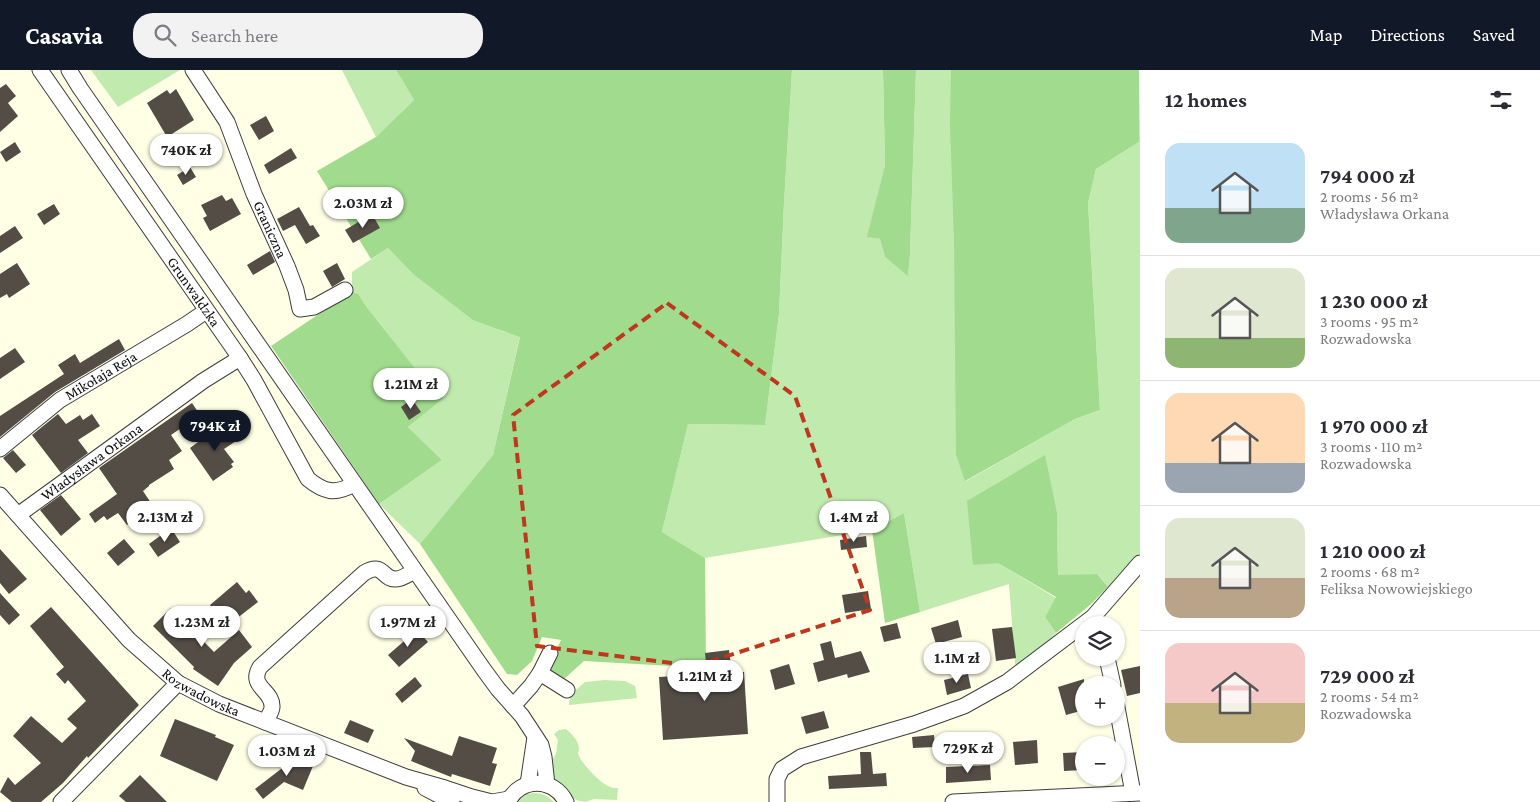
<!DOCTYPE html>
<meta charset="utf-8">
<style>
:root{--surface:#fff;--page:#f2f2f3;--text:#2b2b33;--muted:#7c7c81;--line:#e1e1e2;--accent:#111827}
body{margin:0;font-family:"Crimson Pro",serif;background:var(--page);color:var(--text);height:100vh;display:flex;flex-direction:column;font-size:19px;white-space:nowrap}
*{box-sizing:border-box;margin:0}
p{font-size:16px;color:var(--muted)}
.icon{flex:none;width:28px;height:28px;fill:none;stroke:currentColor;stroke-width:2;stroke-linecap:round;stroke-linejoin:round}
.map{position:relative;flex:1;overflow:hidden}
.sheet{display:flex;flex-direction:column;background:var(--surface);width:400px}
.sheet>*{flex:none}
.fabs{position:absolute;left:1075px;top:546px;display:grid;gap:10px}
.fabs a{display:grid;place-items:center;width:50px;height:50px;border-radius:50%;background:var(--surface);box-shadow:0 1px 4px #0004;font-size:25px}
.price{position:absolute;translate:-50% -42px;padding:0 11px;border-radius:18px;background:#fff;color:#222;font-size:16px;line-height:32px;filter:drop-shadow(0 1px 2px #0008)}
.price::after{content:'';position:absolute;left:50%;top:30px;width:15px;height:11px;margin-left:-8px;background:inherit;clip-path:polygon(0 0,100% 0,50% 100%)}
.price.current{background:var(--accent);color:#fff}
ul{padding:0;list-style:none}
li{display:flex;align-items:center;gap:15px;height:125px;padding:0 25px}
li+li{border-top:1px solid var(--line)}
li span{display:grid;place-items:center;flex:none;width:140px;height:100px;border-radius:15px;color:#555}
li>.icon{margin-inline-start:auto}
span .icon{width:60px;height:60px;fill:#fffc;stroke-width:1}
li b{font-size:21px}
h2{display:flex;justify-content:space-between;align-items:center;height:60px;padding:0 25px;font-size:21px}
header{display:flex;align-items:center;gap:30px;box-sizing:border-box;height:70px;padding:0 25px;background:var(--accent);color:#fff}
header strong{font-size:24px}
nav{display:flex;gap:28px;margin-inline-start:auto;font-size:18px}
.search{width:350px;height:45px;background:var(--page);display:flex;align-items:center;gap:12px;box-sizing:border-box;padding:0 18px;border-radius:20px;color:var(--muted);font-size:19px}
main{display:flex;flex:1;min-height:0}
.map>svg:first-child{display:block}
</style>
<header>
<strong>Casavia</strong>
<div class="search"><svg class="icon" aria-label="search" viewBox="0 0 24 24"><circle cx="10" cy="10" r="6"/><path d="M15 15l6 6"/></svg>Search here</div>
<nav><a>Map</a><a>Directions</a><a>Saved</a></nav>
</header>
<main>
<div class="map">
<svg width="1140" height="732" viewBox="0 0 1140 732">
<rect width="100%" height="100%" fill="#ffffe6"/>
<path fill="#c1eaaf" d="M91,0h89l-62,37z
M342,0h54l18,30 -38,37z
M792,0h91l2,95 -17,72 12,2 5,18 23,18 2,-21 6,-184h42l-2,385 10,26 109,-62 25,-9 -12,-207 8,-34 43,-27 1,-72v483l-32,34 -11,-13 -39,2 -1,-57 -59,44 58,35 -11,19 11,16 -40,43 -7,-92 -89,28 -16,-99 -32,17 -167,28 -43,-26 26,-108 77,1 14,-111 5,-111z
M388,178l24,25 90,58 18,5 -27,119 -73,89 -41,-40 63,-44 -34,-33 36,-29 -30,-31 -62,-75v-20z
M605,610l20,1 10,5 2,12 -68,7 1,-10 15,-13z
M566,659c6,5 12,11 13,19 0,7 -2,2 0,8 4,9 22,28 31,31 2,1 5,1 8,1l-1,12 -23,-1 -9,3 -9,-2 -11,-9 -12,-12 -3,-15 6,-10 2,-14 -4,-6 5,-4z
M534,723c9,0 14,3 20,9h-36l9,-8z"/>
<path fill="#a0db8e" d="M396,0h396l-8,133 -5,111 -14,111 -77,-1 -26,108 43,26 1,110 -122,-7 -20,18 -17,-8 14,-31 -19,-3 -10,24 -15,14 -10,-1 -87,-130 73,-89 27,-118 -47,-17 -61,-47 -24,-25 -17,11 -54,-88 59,-34 38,-37z
M883,0h33l-6,184 -2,22 -23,-19 -5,-18 -13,-2 18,-72z
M951,0h188v72l-43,27 -8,34 12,207 -25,9 -110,62 -9,-26 -2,-215 -4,-115z
M352,222l6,2 9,14 47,59 30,31 -36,29 34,33 -63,44 -108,-158z
M1045,385l12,58 1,62 39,-1 11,13 -18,18 -34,28 -11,-16 11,-20 -58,-34 -25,2 -6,-64z
M904,443l16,99 -35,11 -13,-93z"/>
<path fill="#534d46" d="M6,14l10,12 -8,7 10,13 -18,16v-44z
M176,19l18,31 -27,17 -20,-34 20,-13 3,4z
M266,46l8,15 -15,9 -9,-15z
M15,72l6,10 -15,10 -6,-10z
M291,78l6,10 -28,16 -5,-9z
M190,97l6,10 -13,8 -6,-10z
M222,125l4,6 6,-3 9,16 -31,17 -7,-13 4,-2 -6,-11z
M54,134l6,10 -16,11 -7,-11z
M299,137l11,19 3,-1 7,11 -14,8 -11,-19 -12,6 -6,-12z
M372,144l8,14 -27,15 -8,-13z
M15,156l8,12 -23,15v-17z
M270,181l5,11 -22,13 -6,-10z
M17,193l13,21 -21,14 -2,-4 -7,4v-24z
M337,193l8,16 -13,8 -9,-16z
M119,269l6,11 -70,42 -55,45v-21l64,-42 -6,-9 17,-11 5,9z
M15,278l10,14 -25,17v-21z
M412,329l9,13 -12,8 -8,-13z
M192,333l8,12 -29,20 11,16 -13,9 5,9 -25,16v1l-6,5 8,12 -15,11 2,3 -11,8 -9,-12 -11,7 -3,-4 -9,7 -6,-9 28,-20 -18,-26z
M58,344l8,10 14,-9 3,5 9,-6 8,12 -22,14 10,13 -27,20 -29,-38z
M225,353l11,18 -12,8 10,13 -3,2 2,3 -20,14 -23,-33 23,-17 -1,-1z
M13,380l13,15 -10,8 -13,-15z
M61,425l20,24 -20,17 -21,-26z
M171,458l9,14 -22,15 -9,-13z
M866,466l1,11 -26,3 -1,-10z
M124,469l11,13 -17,14 -11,-13z
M0,479l27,30 -18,15 -9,-11z
M237,512l9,11 3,-3 9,12 -31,24 -17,-21z
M868,521l3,18 -26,4 -3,-18z
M0,523l20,22 -11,10 -9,-10z
M51,537l88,98 -51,53 -1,-2 -24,27 -22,19h-29l-12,-10 8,-15 7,8 26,-22 -28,-27 18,-20 31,27 15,-15 -10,-9 19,-18 -18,-21 -3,4 -9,-10 8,-7 -34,-41z
M171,538l43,44 25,-22 13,17 -18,16 -16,23 -25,-17 1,-2 -41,-41z
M958,550l4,17 -26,7 -5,-16z
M897,553l4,15 -17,4 -4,-15z
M1012,557l4,31 -20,3 -4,-32z
M417,560l11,12 -29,25 -11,-12z
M831,571l4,17 26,-7 9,21 -22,6 -1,-4 -29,8 -5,-19 11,-3 -4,-16z
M729,580l3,23 12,-1 4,62 -85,6 -4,-63 48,-3 -2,-21z
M789,594l6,20 -20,6 -5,-20z
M1140,596v27l-13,3 -6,-26z
M968,604l3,14 -24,7 -3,-15z
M415,607l7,9 -20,17 -7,-9z
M1084,609v31l-18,5 -8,-28z
M824,641l5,17 -23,6 -5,-17z
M175,649l41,16 -1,2 19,8 -17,36 -57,-25z
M350,650l24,10 -6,13 -24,-10z
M934,665l1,12 -22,1 -1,-11z
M459,666l38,12 -5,15 5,1 -7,22 -38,-12 -1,3 -40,-16 4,-10 -11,-13 48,18z
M1037,670l1,23 -23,2 -2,-23z
M860,682h11l2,22 13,-1 1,13 -58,3 -1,-13 33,-2z
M1084,682v18l-20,1 -1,-18z
M286,686l27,10 -10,24 -19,-8 -21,17 -8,-10 26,-20z
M990,695l1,15 -45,3v-16z
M140,705l27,27h-41l-7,-6z"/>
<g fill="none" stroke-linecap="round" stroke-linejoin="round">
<g stroke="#3d3d3d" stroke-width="17">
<g id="minor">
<path id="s1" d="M40,0l200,288 14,22 54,99c16,13 27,16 46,5"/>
<path d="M69,0l11,18 404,582 14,19 24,27 19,29 3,12 3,28"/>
<path id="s2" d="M193,0l34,52 27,72 33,72 9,24 4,19 14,-2 31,-17"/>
<path id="s3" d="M0,379l60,-49 127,-76 19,-13"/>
<path id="s4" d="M0,425l129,145 49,43 41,21 187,73 39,11 27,9 20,5 17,-3"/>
<path id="s5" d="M18,445l185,-134 37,-23"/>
<path d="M1107,588l6,27"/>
<path d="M540,603l10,-20"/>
<path d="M1116,632l17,91"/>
<path d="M513,636l18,-20 9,-13 27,17"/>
<path d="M265,652c2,-4 7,-10 7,-15 1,-17 -24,-20 -12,-40l104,-94c20,-12 18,7 32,6 6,0 13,-5 18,-8"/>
<path d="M528,714l7,-47"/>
<path d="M425,718l27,14"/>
<path d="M61,732l117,-119"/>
<path d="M508,732c12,-25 46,-25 58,0"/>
<path d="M777,732v-23l5,-10 19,-12 113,-33 50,-18 43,-24 86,-65 47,-54"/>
<path d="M953,732l187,-9"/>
</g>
</g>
<use href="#minor" stroke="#fff" stroke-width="15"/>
</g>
<path fill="none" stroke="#bf371d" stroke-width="4" stroke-dasharray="10 6" stroke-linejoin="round" d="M667,233l128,93 75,214 -174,56 -159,-20 -24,-231z"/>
<g text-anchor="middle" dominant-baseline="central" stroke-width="5" stroke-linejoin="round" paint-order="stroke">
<g font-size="15" fill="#0a0a0a" stroke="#fff">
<text stroke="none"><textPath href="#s2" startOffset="178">Graniczna</textPath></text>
<text stroke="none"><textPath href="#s1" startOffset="270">Grunwaldzka</textPath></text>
<text stroke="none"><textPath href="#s3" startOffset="125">Mikołaja Reja</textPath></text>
<text stroke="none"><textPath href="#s5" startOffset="91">Władysława Orkana</textPath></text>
<text stroke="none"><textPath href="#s4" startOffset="284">Rozwadowska</textPath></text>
</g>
</g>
</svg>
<div class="fabs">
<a><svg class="icon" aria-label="layers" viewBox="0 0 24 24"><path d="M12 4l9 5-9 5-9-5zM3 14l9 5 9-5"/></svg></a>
<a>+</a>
<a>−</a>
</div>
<b class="price" style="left:186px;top:106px">740K zł</b>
<b class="price" style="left:363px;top:159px">2.03M zł</b>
<b class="price" style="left:411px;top:340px">1.21M zł</b>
<b class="price current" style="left:215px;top:382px">794K zł</b>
<b class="price" style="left:165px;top:473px">2.13M zł</b>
<b class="price" style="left:854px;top:473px">1.4M zł</b>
<b class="price" style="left:202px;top:578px">1.23M zł</b>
<b class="price" style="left:408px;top:578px">1.97M zł</b>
<b class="price" style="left:957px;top:614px">1.1M zł</b>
<b class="price" style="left:705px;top:632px">1.21M zł</b>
<b class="price" style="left:968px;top:704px">729K zł</b>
<b class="price" style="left:287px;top:707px">1.03M zł</b>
</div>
<section class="sheet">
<h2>12 homes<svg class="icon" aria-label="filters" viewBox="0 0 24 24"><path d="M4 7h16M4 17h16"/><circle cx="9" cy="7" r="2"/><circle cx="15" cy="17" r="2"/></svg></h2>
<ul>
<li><span style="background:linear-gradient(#bfe0f5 65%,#7fa58c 0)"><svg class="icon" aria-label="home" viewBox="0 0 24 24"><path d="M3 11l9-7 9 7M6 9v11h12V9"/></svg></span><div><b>794 000 zł</b><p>2 rooms · 56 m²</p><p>Władysława Orkana</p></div></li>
<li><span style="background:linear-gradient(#dfe7d0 70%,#8fb573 0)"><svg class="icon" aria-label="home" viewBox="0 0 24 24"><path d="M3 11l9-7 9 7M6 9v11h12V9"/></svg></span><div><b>1 230 000 zł</b><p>3 rooms · 95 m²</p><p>Rozwadowska</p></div></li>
<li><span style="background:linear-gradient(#ffd9b3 70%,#9aa5b1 0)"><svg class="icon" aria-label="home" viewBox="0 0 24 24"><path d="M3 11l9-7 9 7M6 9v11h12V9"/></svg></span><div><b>1 970 000 zł</b><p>3 rooms · 110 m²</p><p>Rozwadowska</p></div></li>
<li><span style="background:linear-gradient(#dfe7d0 60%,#b9a48a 0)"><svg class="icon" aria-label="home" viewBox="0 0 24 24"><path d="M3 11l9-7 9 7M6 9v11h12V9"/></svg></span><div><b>1 210 000 zł</b><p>2 rooms · 68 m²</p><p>Feliksa Nowowiejskiego</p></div></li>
<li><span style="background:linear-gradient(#f6c9c9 60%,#c2b280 0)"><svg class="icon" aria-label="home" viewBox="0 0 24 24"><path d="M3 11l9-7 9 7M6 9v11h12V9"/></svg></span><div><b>729 000 zł</b><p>2 rooms · 54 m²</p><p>Rozwadowska</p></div></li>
</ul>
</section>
</main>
